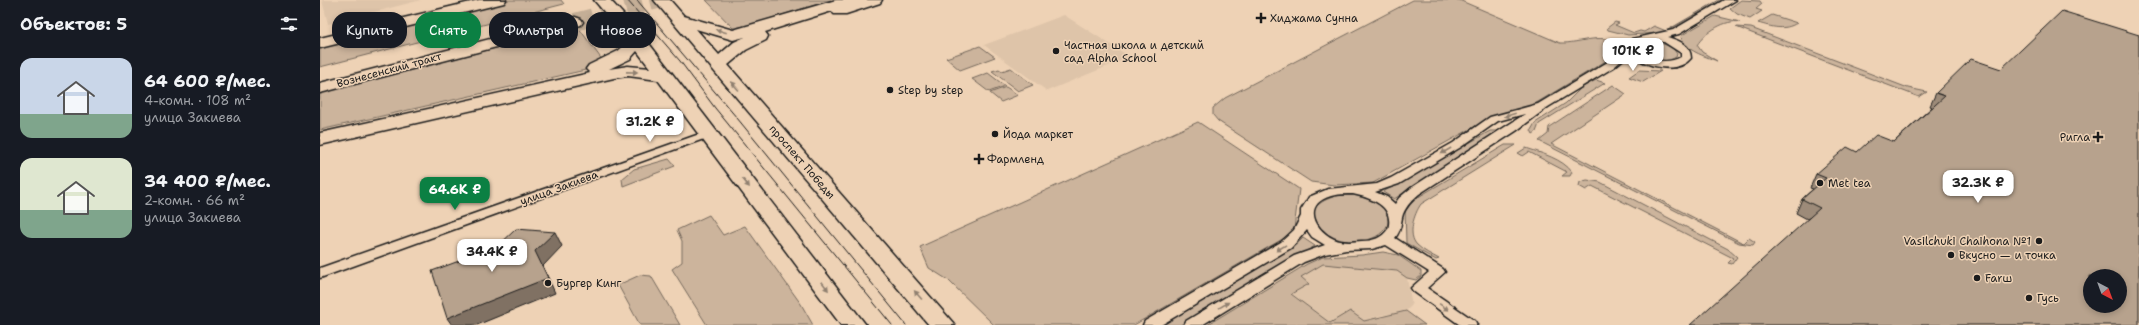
<!DOCTYPE html>
<html lang="ru">
<meta charset="utf-8">
<style>
:root{--surface:#171b24;--page:#20242c;--text:#f1f3f6;--muted:#9ea1a6;--accent:#0b8043}
body{margin:0;font-family:"Shantell Sans",sans-serif;background:var(--page);color:var(--text);height:100vh;display:flex;flex-direction:column;font-size:15px;white-space:nowrap}
*{box-sizing:border-box;margin:0}
p{font-size:13px;color:var(--muted)}
.icon{flex:none;width:22px;height:22px;fill:none;stroke:currentColor;stroke-width:2;stroke-linecap:round;stroke-linejoin:round}
.map{position:relative;flex:1;overflow:hidden}
.sheet{display:flex;flex-direction:column;background:var(--surface);width:320px}
.sheet>*{flex:none}
.banner{position:absolute;left:12px;top:12px;width:380px;height:36px;display:flex;gap:8px}
.needle{width:26px;rotate:139deg}
.buttons{position:absolute;left:1763px;top:269px;display:grid;gap:8px}
.buttons a{display:grid;place-items:center;width:44px;height:44px;border-radius:50%;background:var(--surface);box-shadow:0 2px 6px #0003;font-size:20px}
.price{position:absolute;translate:-50% -34px;padding:0 9px;border-radius:8px;background:#fff;color:#222;font-size:13px;line-height:26px;filter:drop-shadow(0 1px 2px #0008)}
.price::after{content:'';position:absolute;left:50%;top:24px;width:12px;height:9px;margin-left:-6px;background:inherit;clip-path:polygon(0 0,100% 0,50% 100%)}
.price.active{background:var(--accent);color:#fff}
ul{padding:0;list-style:none}
li{display:flex;align-items:center;gap:12px;height:100px;padding:0 20px}
li span{display:grid;place-items:center;flex:none;width:112px;height:80px;border-radius:12px;color:#555}
li>.icon{margin-inline-start:auto}
span .icon{width:48px;height:48px;fill:#fffc;stroke-width:1}
li b{font-size:17px}
h2{display:flex;justify-content:space-between;align-items:center;height:48px;padding:0 20px;font-size:17px}
.chip{padding:0 14px;border-radius:16px;background:var(--surface);box-shadow:0 2px 6px #0003;font-size:14px;line-height:36px}
.chip.active{background:var(--accent);color:#fff}
main{display:flex;flex:1;min-height:0}
.map>svg:first-child{display:block}
</style>
<main>
<section class="sheet">
<h2>Объектов: 5<svg class="icon" aria-label="filters" viewBox="0 0 24 24"><path d="M4 7h16M4 17h16"/><circle cx="9" cy="7" r="2"/><circle cx="15" cy="17" r="2"/></svg></h2>
<ul>
<li><span style="background:linear-gradient(#c9d6e8 70%,#7fa58c 0)"><svg class="icon" aria-label="home" viewBox="0 0 24 24"><path d="M3 11l9-7 9 7M6 9v11h12V9"/></svg></span><div><b>64 600 ₽/мес.</b><p>4-комн. · 108 m²</p><p>улица Закиева</p></div></li>
<li><span style="background:linear-gradient(#dfe7d0 65%,#7fa58c 0)"><svg class="icon" aria-label="home" viewBox="0 0 24 24"><path d="M3 11l9-7 9 7M6 9v11h12V9"/></svg></span><div><b>34 400 ₽/мес.</b><p>2-комн. · 66 m²</p><p>улица Закиева</p></div></li>
</ul>
</section>
<div class="map">
<svg width="1819" height="325" viewBox="0 0 1819 325">
<rect width="100%" height="100%" fill="#eed2b5"/>
<filter id="ink" filterUnits="userSpaceOnUse"><feTurbulence type="fractalNoise" baseFrequency=".025" numOctaves="2"/><feDisplacementMap in="SourceGraphic" scale="8" xChannelSelector="R" yChannelSelector="G"/><feConvolveMatrix kernelMatrix="1 2 1 2 8 2 1 2 1" color-interpolation-filters="sRGB"/></filter>
<g filter="url(#ink)">
<path fill="#dec4a9" d="M2,0h99l-93,24z
M744,15l66,42 -83,34 -63,-46z
M1003,264l74,7 10,7 5,27 -6,6 -9,3 -14,1 -19,6 -14,-10 -20,12 -39,-29 18,-10 -9,-7z"/>
<path fill="#ccb49c" stroke="#74685c" d="M183,0h58l3,4 -244,63v-22z
M386,0h125l-85,26 -13,2z
M1093,0h46l101,43c20,1 46,-13 60,4l-1,6 -91,55 -43,13 -112,62 -39,2 -23,-3 -93,-61 -5,-6v-7l12,-10z
M1399,0h3l-55,31 -6,2 -33,2 -20,-5 -1,-2 8,-6 4,1 -4,2 19,8 6,-2 4,1 10,-6 12,5z
M1421,0l19,1 2,3 -6,5 6,2 -12,8 -13,-5 -7,-6z
M1452,15l25,8c-13,8 -25,4 -39,0z
M1395,16l25,6c-14,-3 -35,10 -43,23l5,7 15,9c-12,-5 -32,-10 -36,-24l1,-2z
M258,27l25,34 -13,8 -270,61v-37z
M1416,27l15,1 157,60 19,4 -8,5z
M1336,41l17,7 4,6 -1,3c-13,8 -30,2 -39,-8v-3l7,-4z
M660,46l15,11 -35,13 -14,-12z
M691,68l22,17 -15,6 -26,-20 7,-2 3,2z
M1319,70l22,1 -18,11 -14,-5z
M668,73l17,13 -16,6 -17,-13z
M1276,80l9,3 -66,41 -3,8 -3,2 -2,-4 4,-7 31,-20 15,-15z
M1293,85l13,9 -75,50 190,98 3,1 5,-5 6,4 -2,3 -14,-2 -200,-102 9,-7 1,-7z
M686,87l12,8 -17,7 -11,-9z
M878,122l101,67 -5,40 -8,8 -152,88h-140l-46,-45 -19,-12 -9,-21z
M1170,131h12l-108,68 -11,-7z
M1185,145h11l-95,59c-7,10 -14,31 -4,41 6,6 15,10 22,14l-3,1 -30,-17 -1,-35 15,-12z
M1206,148c15,5 37,11 46,24l-2,4h-8l5,-4 -38,-20 -6,4 -5,-3z
M349,159l6,7 -52,20 -1,-7 12,-10z
M1267,180l13,2 128,67 9,8 -5,7 -4,-1 5,-5 -141,-72 -6,4 -7,-4 1,-4z
M1029,194c18,2 41,9 39,30 -11,23 -50,22 -67,5 -23,-22 10,-34 28,-35z
M389,215l14,20 22,-9 56,78 12,21h-106l-35,-56 10,-7v-21l-5,-11z
M983,238l12,8 -135,79h-18l135,-81z
M1063,252l15,3 23,16v5l-5,4 -9,-2 -10,-7 -74,-7 -22,13 8,7 -18,10 39,29 20,-12 14,10 42,-10 19,14h-218l100,-61 16,-7 39,-2z
M320,275l11,1 29,49h-40l-22,-40z"/>
<g fill="none" stroke-linecap="round" stroke-linejoin="round">
<path stroke="#c4ae96" stroke-width="18" stroke-dasharray="18 8" stroke-linecap="butt" d="M255,22l82,-22"/>
<g stroke="#1c1c1c" stroke-width="3">
<path id="minor" d="M1404,0h12l-57,34 -12,3c11,3 24,8 24,21 -13,17 -48,9 -60,-5l-2,1 -15,13 -66,40 -32,24 -97,63c-7,6 -12,11 -16,20 -3,9 -1,16 -8,24l48,31 2,3 -18,16 48,33 2,4h-17l-47,-34 -2,-3 18,-16 -43,-27 -14,4 -26,1 -21,4 -21,8 -102,63h-18l2,-4 108,-65 31,-11 -13,-8 -5,-7 -16,18 -130,77h-18l2,-4 136,-79 13,-12 7,-14v-6l8,-13 19,-8 49,-5 14,-6 62,-35 37,-26 48,-13 68,-41 15,-13 7,-3 4,-8 41,-9zM1326,41l18,1 17,11v4c-14,8 -37,4 -44,-11zM1205,114l-114,74 -12,10 -4,6 -8,-7 -12,-5 24,-8 62,-37 37,-26zM1033,194c18,4 42,12 35,35 -6,9 -15,12 -26,12 -10,1 -19,2 -28,-2 -21,-10 -31,-35 -3,-43 7,-2 15,-2 22,-2z
M388,131l4,1 2,2 -2,2 -392,142v-10z"/>
</g>
<g stroke="#1c1c1c" stroke-width="3">
<path id="primary" d="M159,0h27l-2,3 -184,45v-10z
M274,0h16l34,37 222,288h-25l-183,-245 -30,-4 -14,2 -294,67v-12l270,-60 -4,-4 3,-4 29,-14 11,-10zM317,51l13,17 -22,-2 -19,3 21,-10z
M334,0h16l14,16 49,14 103,-30h46l-2,3 -34,11h-12l-2,-3 -67,21 3,4 -2,4 -20,10 -18,15 227,260h-26zM376,29l37,11 12,-3 -11,5 -15,13z
M255,17l6,2 2,3 -2,3 -261,68v-10z"/>
</g>
<use href="#minor" fill="#eed2b5" fill-rule="evenodd"/>
<use href="#primary" fill="#eed2b5" fill-rule="evenodd"/>
<path stroke="#1c1c1c" stroke-width="1" d="M307,0l53,61 35,47 177,217
M317,0l100,118 169,207"/>
</g>
<path fill="#9d8b79" stroke="#1c1c1c" d="M1819,35l-332,184 -11,-6 6,-14 11,-10 -3,-1 6,-14 41,-22 37,-10 38,-35 -2,-1 6,-13 65,-24z"/>
<path fill="#807163" stroke="#1c1c1c" d="M235,232l7,14 -19,20 12,27 -78,32h-25l-5,-7z"/>
<path fill="#b7a28d" stroke="#1c1c1c" fill-rule="evenodd" d="M1742,11l77,24v290h-449l130,-117 -18,-9 24,-21 -10,-4 31,-27 10,5 19,-17 18,7 51,-46 -9,-3 35,-34 30,10zM1770,276h30v30h-30z
M196,229l39,3 -20,19 13,27 -101,40 -15,-47 65,-24z"/>
<defs><path id="oneway-solid" d="M-6-.8H1V-3.2L6.5 0L1 3.2V.8H-6Z"/></defs>
<g fill="#908070">
<use href="#oneway-solid" transform="translate(401 31) rotate(-164)"/>
<use href="#oneway-solid" transform="translate(312 72) rotate(1)"/>
<use href="#oneway-solid" transform="translate(415 86) rotate(-131)"/>
<use href="#oneway-solid" transform="translate(1190 115) rotate(164)"/>
<use href="#oneway-solid" transform="translate(1126 151) rotate(150)"/>
<use href="#oneway-solid" transform="translate(426 183) rotate(52)"/>
<use href="#oneway-solid" transform="translate(961 248) rotate(148)"/>
<use href="#oneway-solid" transform="translate(505 286) rotate(53)"/>
<use href="#oneway-solid" transform="translate(598 295) rotate(-131)"/>
<use href="#oneway-solid" transform="translate(904 305) rotate(-31)"/>
<use href="#oneway-solid" transform="translate(1124 307) rotate(35)"/>
</g>
</g>
<g fill="#1c1c1c" stroke="#eed2b5" stroke-width="1.5">
<path d="M939 12h4v4h4v4h-4v4h-4v-4h-4v-4h4z"/>
<circle cx="736" cy="51" r="4"/>
<circle cx="570" cy="90" r="4"/>
<circle cx="675" cy="134" r="4"/>
<path d="M1776 131h4v4h4v4h-4v4h-4v-4h-4v-4h4z"/>
<path d="M657 153h4v4h4v4h-4v4h-4v-4h-4v-4h4z"/>
<circle cx="1500" cy="183" r="4"/>
<circle cx="1719" cy="241" r="4"/>
<circle cx="1631" cy="255" r="4"/>
<circle cx="1657" cy="278" r="4"/>
<circle cx="228" cy="283" r="4"/>
<circle cx="1709" cy="298" r="4"/>
</g>
<g text-anchor="middle" dominant-baseline="central" stroke-width="3" stroke-linejoin="round" paint-order="stroke">
<g font-size="11" fill="#1c1c1c" stroke="#eed2b5" text-anchor="start">
<text x="950" y="18">Хиджама Сунна</text>
<text x="744" y="45">Частная школа и детский<tspan x="744" dy="13">сад Alpha School</tspan></text>
<text x="578" y="90">Step by step</text>
<text x="683" y="134">Йода маркет</text>
<text x="1770" y="137" text-anchor="end">Ригла</text>
<text x="667" y="159">Фармленд</text>
<text x="1508" y="183">Met tea</text>
<text x="1711" y="241" text-anchor="end">Vasilchuki Chaihona №1</text>
<text x="1639" y="255">Вкусно — и точка</text>
<text x="1665" y="278">Farш</text>
<text x="236" y="283">Бургер Кинг</text>
<text x="1717" y="298">Гусь</text>
</g>
<g font-size="11" fill="#1c1c1c" stroke="#eed2b5">
<text transform="translate(69 70) rotate(-15)">Вознесенский тракт</text>
<text transform="translate(482 162) rotate(49)">проспект Победы</text>
<text transform="translate(239 188) rotate(-20)">улица Закиева</text>
</g>
</g>
</svg>
<div class="buttons">
<a><svg class="needle" viewBox="-14 -14 28 28"><path d="M0-13l5 13h-10z" fill="#e53935"/><path d="M0 13l5-13h-10z" fill="#9ea1a6"/></svg></a>
</div>
<b class="price" style="left:1313px;top:72px">101K ₽</b>
<b class="price" style="left:330px;top:143px">31.2K ₽</b>
<b class="price" style="left:1658px;top:204px">32.3K ₽</b>
<b class="price active" style="left:135px;top:211px">64.6K ₽</b>
<b class="price" style="left:172px;top:273px">34.4K ₽</b>
<div class="banner">
<a class="chip">Купить</a>
<a class="chip active">Снять</a>
<a class="chip">Фильтры</a>
<a class="chip">Новое</a>
</div>
</div>
</main>
